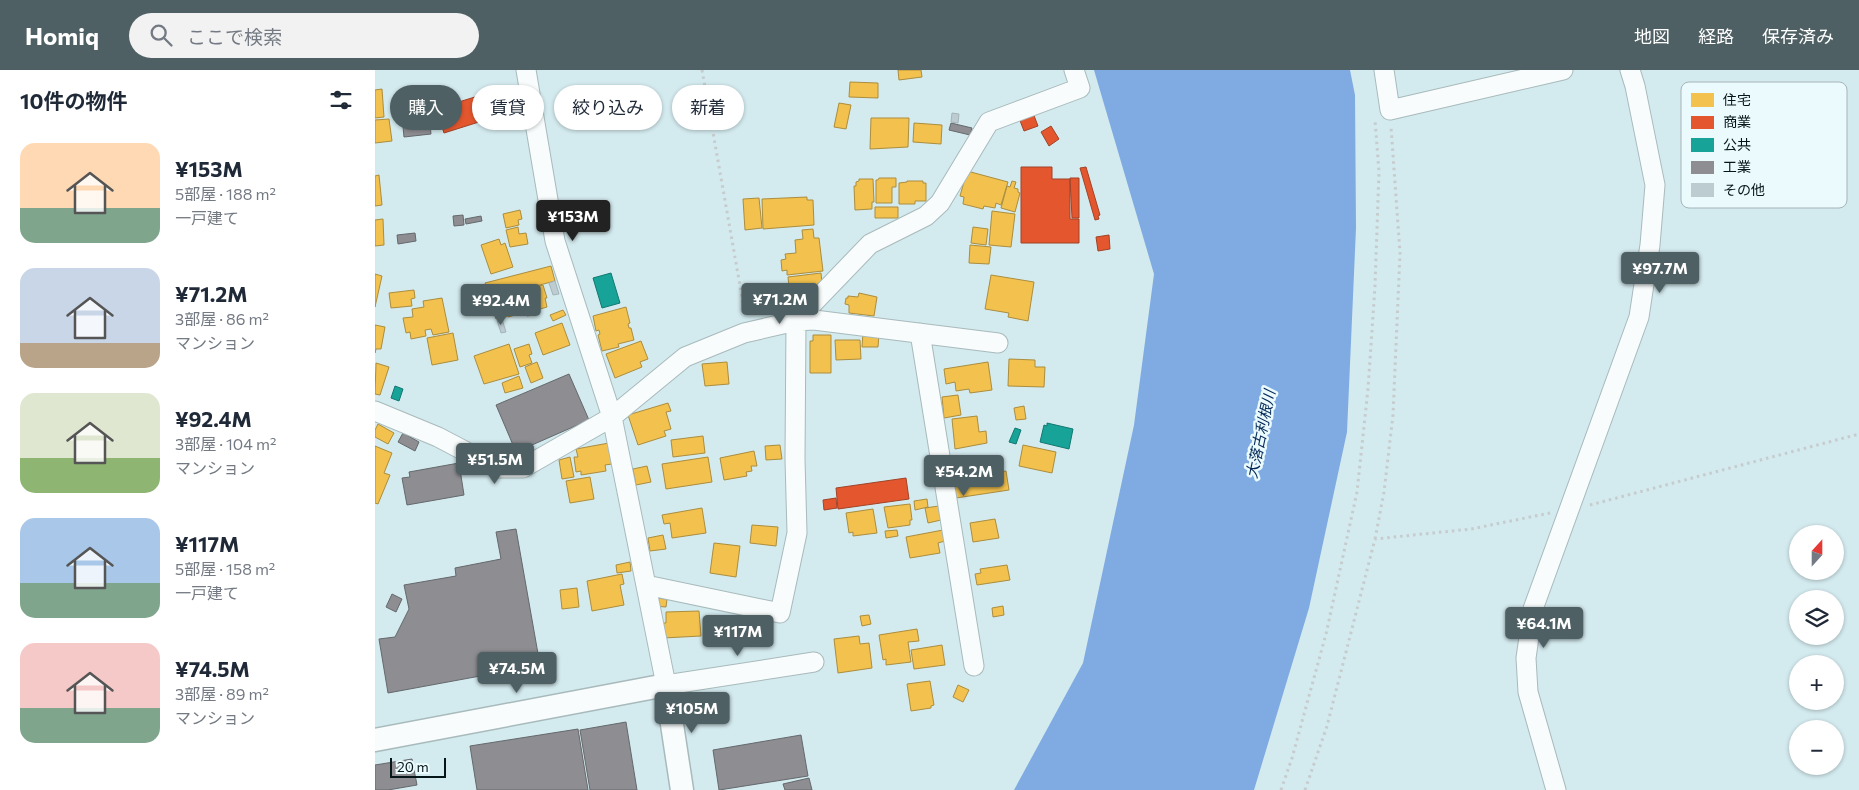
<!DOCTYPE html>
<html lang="ja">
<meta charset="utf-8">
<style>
:root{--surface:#fff;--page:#f2f2f3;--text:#1f2937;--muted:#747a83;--accent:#4e6063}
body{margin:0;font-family:Commissioner,"Noto Sans JP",sans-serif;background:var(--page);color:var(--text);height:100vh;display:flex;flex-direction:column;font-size:19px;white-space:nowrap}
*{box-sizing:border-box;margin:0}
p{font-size:16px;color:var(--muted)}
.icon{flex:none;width:28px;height:28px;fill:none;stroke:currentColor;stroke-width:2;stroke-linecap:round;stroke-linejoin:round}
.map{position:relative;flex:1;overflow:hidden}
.side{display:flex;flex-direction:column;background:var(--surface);width:375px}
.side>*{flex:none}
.banner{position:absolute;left:15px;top:15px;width:475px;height:45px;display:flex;gap:10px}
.needle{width:32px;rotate:21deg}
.tools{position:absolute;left:1414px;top:455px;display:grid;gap:10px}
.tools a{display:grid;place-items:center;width:55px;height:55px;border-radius:50%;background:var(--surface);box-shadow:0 1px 4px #0004;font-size:25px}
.scale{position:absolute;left:15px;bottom:12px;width:56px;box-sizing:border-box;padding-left:5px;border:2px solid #061518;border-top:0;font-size:14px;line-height:18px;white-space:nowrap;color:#061518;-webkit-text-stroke:4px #eafafd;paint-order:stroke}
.price{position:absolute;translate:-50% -42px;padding:0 11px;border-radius:5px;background:var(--accent);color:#fff;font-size:16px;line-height:32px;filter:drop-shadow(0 1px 2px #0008)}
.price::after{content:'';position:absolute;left:50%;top:30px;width:15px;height:11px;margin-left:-8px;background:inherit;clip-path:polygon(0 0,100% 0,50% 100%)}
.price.on{background:#222;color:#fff}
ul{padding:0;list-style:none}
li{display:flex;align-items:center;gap:15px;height:125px;padding:0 20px}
li span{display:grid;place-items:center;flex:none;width:140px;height:100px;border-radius:15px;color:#555}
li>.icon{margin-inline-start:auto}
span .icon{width:60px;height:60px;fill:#fffc;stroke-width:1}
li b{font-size:21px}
h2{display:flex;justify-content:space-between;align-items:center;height:60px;padding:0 20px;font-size:21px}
.tag{padding:0 18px;border-radius:22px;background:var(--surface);box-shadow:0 1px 4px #0004;font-size:18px;line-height:45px}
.tag.on{background:var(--accent);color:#fff}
header{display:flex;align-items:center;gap:30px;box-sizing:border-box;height:70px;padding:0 25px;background:var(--accent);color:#fff}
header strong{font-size:24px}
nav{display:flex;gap:28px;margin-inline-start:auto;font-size:18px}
.search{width:350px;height:45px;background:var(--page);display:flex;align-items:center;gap:12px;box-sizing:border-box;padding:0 18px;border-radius:28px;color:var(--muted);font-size:19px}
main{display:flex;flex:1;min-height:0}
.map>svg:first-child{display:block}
</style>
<header>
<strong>Homiq</strong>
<div class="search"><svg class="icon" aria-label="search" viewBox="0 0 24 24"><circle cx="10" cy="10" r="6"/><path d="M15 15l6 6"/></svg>ここで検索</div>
<nav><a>地図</a><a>経路</a><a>保存済み</a></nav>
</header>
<main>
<section class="side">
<h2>10件の物件<svg class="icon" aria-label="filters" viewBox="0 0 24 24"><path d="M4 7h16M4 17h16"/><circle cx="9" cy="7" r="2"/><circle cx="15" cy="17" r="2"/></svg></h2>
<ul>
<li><span style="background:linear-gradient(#ffd9b3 65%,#7fa58c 0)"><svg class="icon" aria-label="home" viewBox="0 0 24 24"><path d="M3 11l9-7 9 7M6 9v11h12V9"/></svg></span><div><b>¥153M</b><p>5部屋 · 188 m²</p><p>一戸建て</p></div></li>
<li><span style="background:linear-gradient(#c9d6e8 75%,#b9a48a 0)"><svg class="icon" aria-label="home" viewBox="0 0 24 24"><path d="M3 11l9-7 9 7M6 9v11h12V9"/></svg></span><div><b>¥71.2M</b><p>3部屋 · 86 m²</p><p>マンション</p></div></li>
<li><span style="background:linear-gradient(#dfe7d0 65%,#8fb573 0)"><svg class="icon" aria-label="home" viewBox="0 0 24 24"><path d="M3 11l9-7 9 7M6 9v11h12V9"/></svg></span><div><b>¥92.4M</b><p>3部屋 · 104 m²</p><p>マンション</p></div></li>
<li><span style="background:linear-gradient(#a9c7e8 65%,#7fa58c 0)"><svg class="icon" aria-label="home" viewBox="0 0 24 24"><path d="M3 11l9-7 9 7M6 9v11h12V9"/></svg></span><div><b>¥117M</b><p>5部屋 · 158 m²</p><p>一戸建て</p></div></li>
<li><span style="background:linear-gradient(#f6c9c9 65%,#7fa58c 0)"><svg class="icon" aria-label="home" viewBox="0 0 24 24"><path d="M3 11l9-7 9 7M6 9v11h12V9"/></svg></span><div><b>¥74.5M</b><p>3部屋 · 89 m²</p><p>マンション</p></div></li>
</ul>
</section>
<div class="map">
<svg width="1484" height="720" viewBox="0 0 1484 720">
<rect width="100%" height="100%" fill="#d3eaee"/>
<path fill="#7fabe2" d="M719,0h256l5,25 1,133 -9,204 -38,176 -55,182h-240l69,-127 51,-238 20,-151z"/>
<path fill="#f2c14e" stroke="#ab8d3e" d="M523,0h23l1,7 -23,3z
M475,12l28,1v15l-29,-1z
M7,19l2,28 -9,1v-28z
M464,33l12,2 -5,24 -12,-2z
M496,48h38l-1,29 -38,2z
M14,49l3,22 -17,2v-23z
M539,53l28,2 -1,19 -28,-2z
M592,101l41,11 -7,23 -5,-2 -1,5 -11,-2 -1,3 -20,-5 1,-7 -4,-1z
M4,105l3,30 -7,1v-30z
M504,108h17v9h-4v16h-16v-23h2z
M484,109h14l1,23h-2v7l-17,1 -1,-24h2v-4l3,-1z
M532,111h16v2h3v18h-11v3h-16v-21l8,-1z
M637,111l4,1 -2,6 4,1v3l2,1 -5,19 -14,-4 6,-22 3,1z
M432,127v3h6l1,25 -51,4 -1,-30z
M384,128l3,30 -17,2 -2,-31z
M500,137h23v11h-23z
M145,140l2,9 -4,1 1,5 -13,3 -3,-14z
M617,141l23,3 -4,33 -22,-2z
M8,149l1,26 -9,1v-26z
M143,157l1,7 7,-1 2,11 -18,3 -4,-17z
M598,157l15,2 -2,16 -15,-2z
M438,159l1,9h5l4,33 -36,4v-5l-5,1 -1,-11 5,-1 -1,-5 11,-1 -1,-13 8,-1 -1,-9z
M124,169l2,6 4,-2 8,24 -22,7 -10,-29z
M595,175l21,2 -2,17 -20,-1z
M176,196l4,15 -66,17 -4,-15z
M446,203l1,10 -5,1 1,3 -7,7 -21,3 -2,-20z
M0,204l7,2 -7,31z
M616,205l43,7 -6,39 -20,-4 1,-4 -24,-4z
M168,215l4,13h-2l2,9 -14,4 1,4 -7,1 -1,-4 -18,5 -6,-21z
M39,220l1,8 -4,1 1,7 -21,2 -2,-15z
M484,223l18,4 -3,19 -25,-3v-8l-4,-1 1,-6h2v-2l10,1z
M126,226l6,20 -11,3 -6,-20z
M67,228l7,34 -16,3 -2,-6 -6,1 1,6 -15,3 -1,-7 -4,1 -3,-15 10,-1 -1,-8 12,-2 -1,-6z
M251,237l4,16 -2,1 1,4h2l3,12 -16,4 1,3 -17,4 -4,-16 2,-1 -1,-4 -3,1 -3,-15z
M188,240l3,5 -13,6 -3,-6z
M187,253l8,22 -27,10 -8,-22z
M0,255l10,2 -4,22h-5l-1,4z
M78,263l5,27 -26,5 -5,-27z
M488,263l16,1 -1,13h-16z
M438,265h18v38h-21v-32h3z
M460,270h25l1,19 -25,1z
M266,271l7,18 -8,3 2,5 -27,11 -9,-24z
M134,274l10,30 -35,10 -10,-28z
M154,274l3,10 -3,1 3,8 -12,4 -6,-18z
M634,289l26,1v7h10l-1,20 -36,-1z
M162,292l6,16 -12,5 -6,-16z
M352,292l2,22 -24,2 -3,-22z
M613,292l4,28 -22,3 -1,-4 -13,2 -1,-9 -9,2 -2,-15z
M1,293l13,4 -9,28 -5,-1z
M144,306l4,12 -18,5 -3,-10z
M583,325l3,20 -17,3 -2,-21z
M293,333l3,8 -5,1 5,17 -7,2 2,5 -28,9 -10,-30z
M649,336l2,13 -10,1 -2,-12z
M602,346l2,16 7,-1 1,12 -32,6 -3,-30z
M3,354l16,9 -6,11 -13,-7v-7z
M328,366l2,17 -32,4 -2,-17z
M234,373l3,21 -7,1 1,6 -25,4v-4l-5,1 -2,-15h4l-2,-8z
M405,375l2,14 -16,1 -1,-14z
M648,375l33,7 -4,21 -33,-7z
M0,376l17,7 -8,20 6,2 -12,29 -3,-1z
M379,381l3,15h-6l1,5 -6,1 1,4 -23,4 -4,-22z
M195,387l4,20 -12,2 -3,-19z
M333,387l4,25 -46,7 -4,-25z
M590,390l1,6 -13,2 -1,-6z
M272,396l4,16 -15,3 -3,-16z
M631,401l3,19 -53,8 -2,-12 9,-2 -1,-6z
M215,407l4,22 -24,4 -4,-22z
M552,429l1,8 -13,3 -1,-9z
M535,434l2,16h-2v5l-22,3 -4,-21z
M564,436l2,14 -13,3 -3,-15z
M327,438l4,25 -34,5 -2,-15 -6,1 -2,-9z
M498,439l4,24 -24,3v-4l-4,1 -3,-20z
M620,449l4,19 -26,4 -3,-19z
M377,455l26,2 -2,19 -26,-3z
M522,460l1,6 -12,2 -1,-7z
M568,460l2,11 -7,2 2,10 -30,5 -4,-21z
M288,465l3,14 -16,2 -2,-13z
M339,473l26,3 -4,31 -26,-4z
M255,492l1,9 -14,2 -1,-8z
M632,495l3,15 -33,5 -2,-11 6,-1 -1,-4z
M247,504l2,10 -4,1 4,20 -32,6 -5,-30z
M202,518l2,19 -17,2 -2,-19z
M279,528l13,1 -1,8 -13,-1z
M628,536l1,9 -11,2 -1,-9z
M324,541l2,25 -38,2v-15h3v-11z
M494,545l2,9 -9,2 -2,-10z
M542,559l2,12 -11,1 3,20 -25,3v-6l-3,1 -4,-25z
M484,566l1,8 9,-1 3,25 -34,5 -4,-34z
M567,575l3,20 -31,4 -3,-19z
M555,611l4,24 -3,1v2l-20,3 -4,-27z
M583,615l11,5 -6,12 -10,-5z"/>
<path fill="#e4572e" stroke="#a14327" d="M116,22l7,24 -54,17 -8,-24z
M658,43l5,13 -14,5 -5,-13z
M676,56l8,13 -10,7 -8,-14z
M646,97h31v12h18v40h9v24h-58z
M711,97l14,48 -2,1 1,3 -4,1 -15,-52z
M695,108h9v40h-7z
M734,165l1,14 -12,2 -2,-14z
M531,408l3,21 -71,10 -2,-21z
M461,428l1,10 -13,2 -1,-10z"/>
<path fill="#17a398" stroke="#127872" d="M236,203l9,30 -18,5 -9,-30z
M20,316l8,3 -4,12 -8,-3z
M672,353l26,6 -4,20 -29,-7 4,-17 3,1z
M640,358l6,2 -5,14 -7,-2z"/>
<path fill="#8d8d92" stroke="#64696d" d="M52,24l4,40 -27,3 -4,-41z
M576,53l21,5 -2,7 -21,-5z
M88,145l1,10 -10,1 -1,-10z
M106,146l1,5 -16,3 -1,-5z
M40,163l1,8 -18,3 -1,-9z
M194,304l20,46 -73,32 -20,-47z
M28,363l16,9 -4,9 -17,-9z
M84,393l5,32 -57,10 -5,-27 8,-1 -1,-5z
M141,459l24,136 -152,28 -9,-54 16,-2 14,-28 -5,-24 52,-9 -1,-8 46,-9 -5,-27z
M17,524l10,5 -6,13 -10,-5z
M251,652l11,68h-47l-10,-60z
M203,659l10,61h-111l-7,-44z
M426,665l7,41 -89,14 -6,-40z
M37,689l5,26 -29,5h-13v-25z
M434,708l3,12h-27l-2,-6z"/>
<path fill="#bcccd1" stroke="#a4b5ba" d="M326,26l3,14 -15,4 -4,-15z
M577,43l7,1 -1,9 -7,-1z
M180,211l4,13 -6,1 -4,-12z
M127,249l4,13 -5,1 -4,-13z"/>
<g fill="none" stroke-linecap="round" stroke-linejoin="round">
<g stroke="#a8babc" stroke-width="21">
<path id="minor" d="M151,0l29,171 57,176 54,268 148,-23
M1009,0l6,40 173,-40
M545,263l54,333
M0,341l63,26 59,31h26l89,-51 73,-60 59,-24 52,-12 18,-1 184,23
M271,515l134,28 17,-80 -2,-74 1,-138 74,-77 56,-28 14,-13 49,-81 91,-34 -6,-18
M1181,720l-28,-98 -2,-34 7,-49 106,-292 11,-72 5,-60 -20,-99 -5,-16"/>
</g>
<g stroke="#a8babc" stroke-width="25">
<path id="tertiary" d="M0,670l291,-55 16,105"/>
</g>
<path stroke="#c6ccce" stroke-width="3" stroke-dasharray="2.5 4" stroke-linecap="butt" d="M327,0l43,244
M1215,435l269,-71
M1000,469l9,-47 9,-77 7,-162 -9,-126
M906,720l11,-32 34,-124 31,-142 11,-103 7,-103 4,-114 -4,-52
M930,720l22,-64 48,-187 96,-10 79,-16"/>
<use href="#minor" stroke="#f8fcfc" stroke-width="19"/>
<use href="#tertiary" stroke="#f8fcfc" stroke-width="22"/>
</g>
<g text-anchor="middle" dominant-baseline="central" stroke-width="5" stroke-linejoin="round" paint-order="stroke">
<g font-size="15" font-style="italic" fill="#042757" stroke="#eafafd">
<text transform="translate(885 364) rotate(-78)">大落古利根川</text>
</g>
</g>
<rect x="1306" y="12" width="166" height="126" rx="8" fill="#eafafd" stroke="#a6b5b8" stroke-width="1"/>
<rect x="1316" y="23" width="23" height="14" fill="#f2c14e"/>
<rect x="1316" y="46" width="23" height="13" fill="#e4572e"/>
<rect x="1316" y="68" width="23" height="14" fill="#17a398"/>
<rect x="1316" y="91" width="23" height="13" fill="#8d8d92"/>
<rect x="1316" y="113" width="23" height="14" fill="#bcccd1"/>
<g font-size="14" fill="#061518">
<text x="1348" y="35">住宅</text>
<text x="1348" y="57">商業</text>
<text x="1348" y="80">公共</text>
<text x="1348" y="102">工業</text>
<text x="1348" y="125">その他</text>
</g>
</svg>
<div class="tools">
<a><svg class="needle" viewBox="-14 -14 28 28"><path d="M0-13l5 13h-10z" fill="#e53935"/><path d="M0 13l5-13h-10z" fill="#747a83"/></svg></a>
<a><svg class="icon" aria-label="layers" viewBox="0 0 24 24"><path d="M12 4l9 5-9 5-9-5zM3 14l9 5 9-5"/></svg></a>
<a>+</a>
<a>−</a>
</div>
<div class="scale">20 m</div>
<b class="price on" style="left:198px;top:172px">¥153M</b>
<b class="price" style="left:1285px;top:224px">¥97.7M</b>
<b class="price" style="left:405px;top:255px">¥71.2M</b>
<b class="price" style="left:126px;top:256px">¥92.4M</b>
<b class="price" style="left:120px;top:415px">¥51.5M</b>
<b class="price" style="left:589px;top:427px">¥54.2M</b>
<b class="price" style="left:1169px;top:579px">¥64.1M</b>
<b class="price" style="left:363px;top:587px">¥117M</b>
<b class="price" style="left:142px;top:624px">¥74.5M</b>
<b class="price" style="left:317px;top:664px">¥105M</b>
<div class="banner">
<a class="tag on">購入</a>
<a class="tag">賃貸</a>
<a class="tag">絞り込み</a>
<a class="tag">新着</a>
</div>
</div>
</main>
